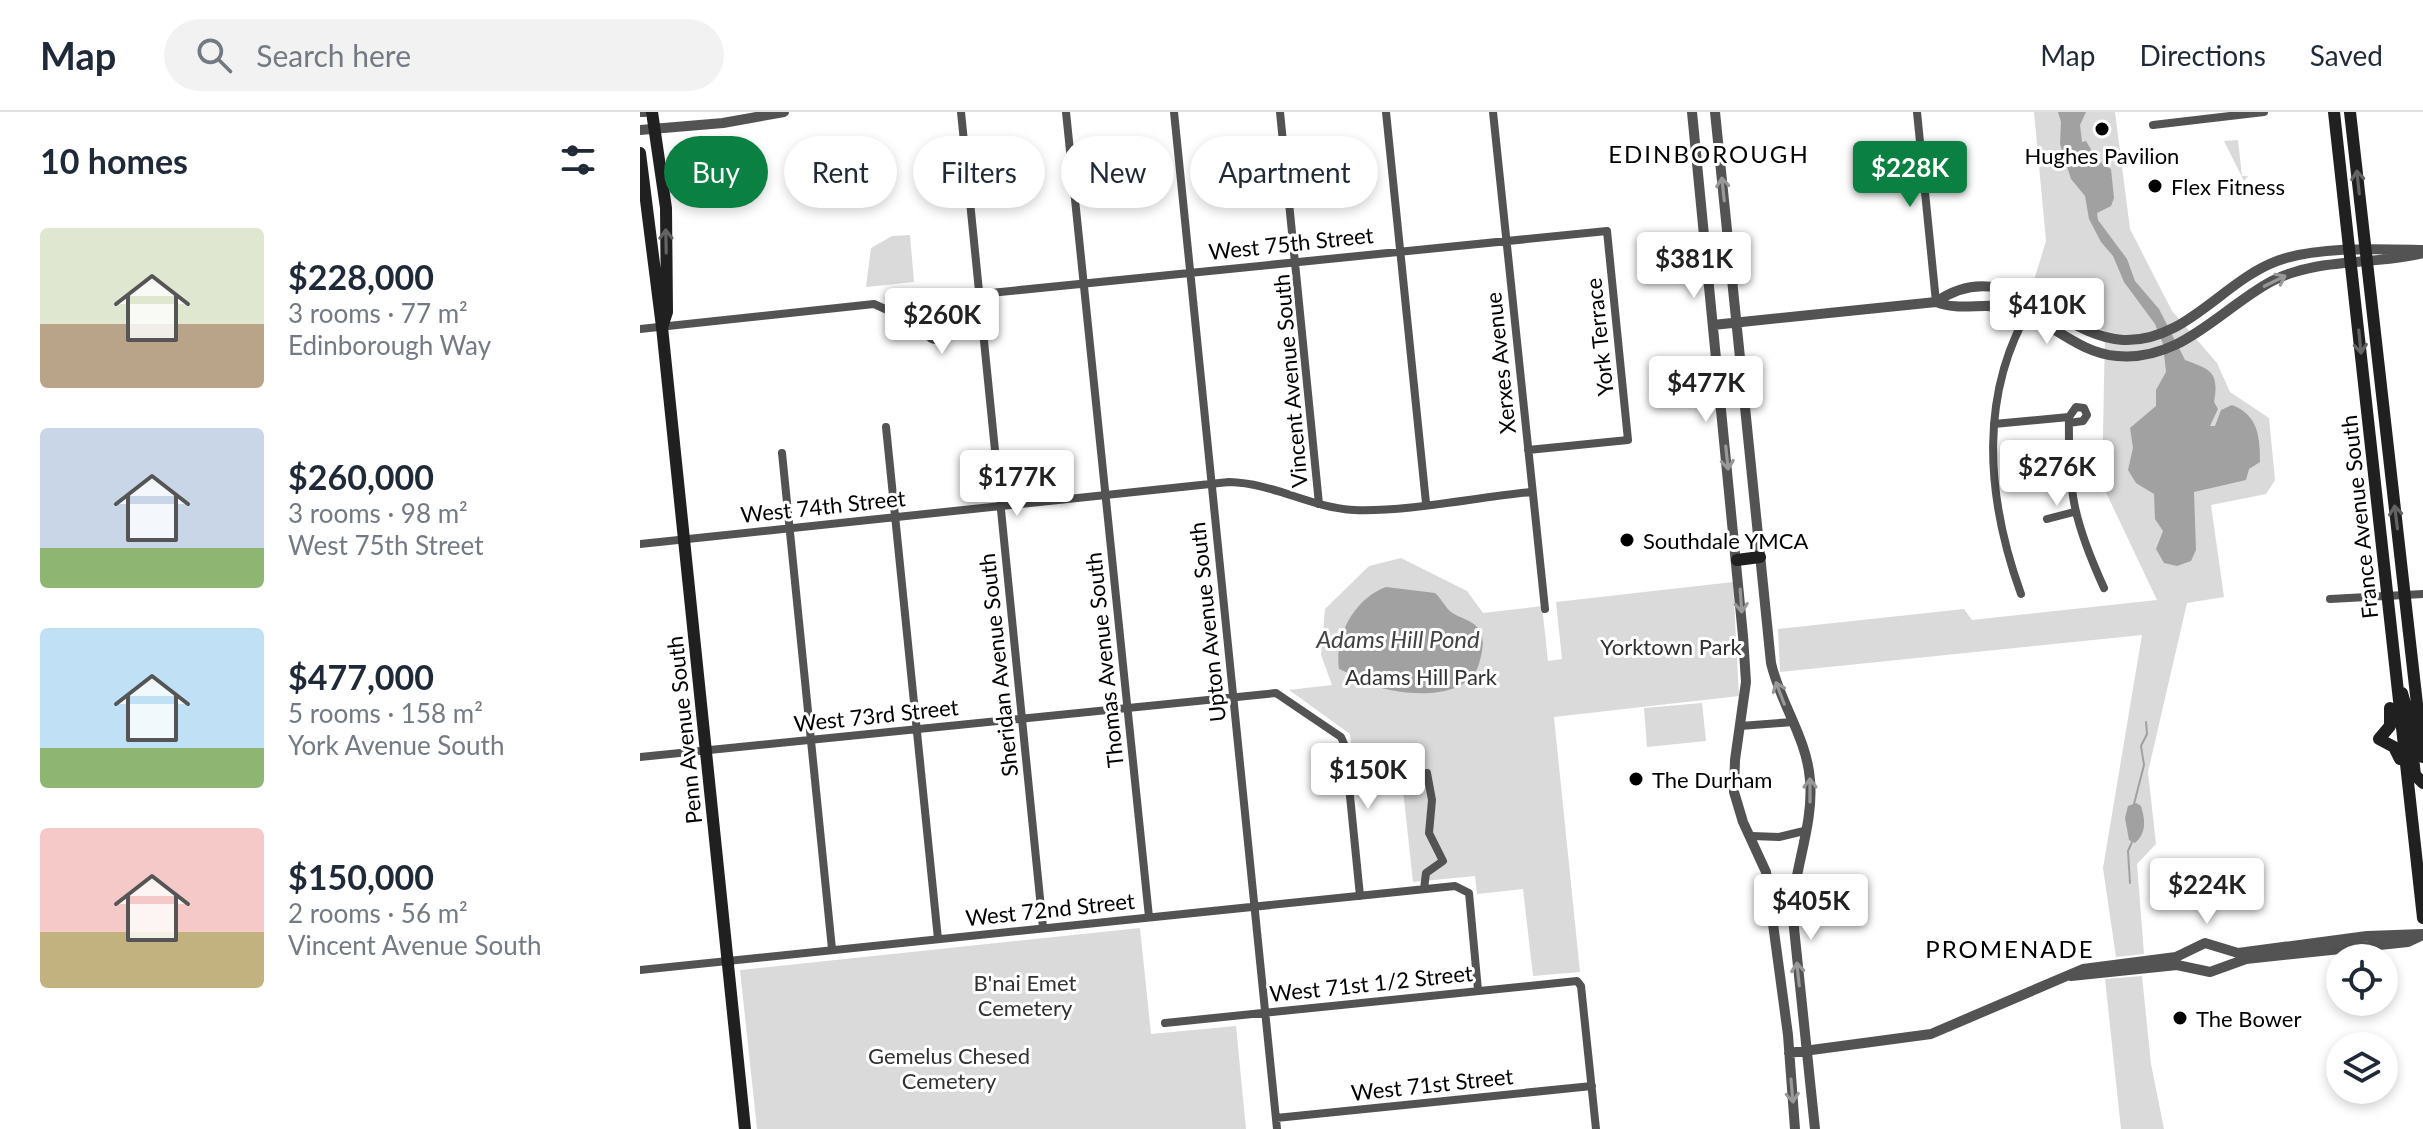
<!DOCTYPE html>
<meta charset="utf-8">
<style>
:root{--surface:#fff;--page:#f2f2f3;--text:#1f2937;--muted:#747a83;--line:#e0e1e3;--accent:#0b8043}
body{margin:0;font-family:Lato,sans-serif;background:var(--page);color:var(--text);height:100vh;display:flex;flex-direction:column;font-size:30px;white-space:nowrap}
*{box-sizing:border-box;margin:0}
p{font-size:26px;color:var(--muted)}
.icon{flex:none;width:44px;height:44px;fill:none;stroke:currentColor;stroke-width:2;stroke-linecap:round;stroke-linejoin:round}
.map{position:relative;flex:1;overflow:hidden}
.details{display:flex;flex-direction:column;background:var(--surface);width:640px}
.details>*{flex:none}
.guide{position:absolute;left:24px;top:24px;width:760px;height:72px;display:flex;gap:16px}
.controls{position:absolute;left:1686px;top:832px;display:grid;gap:16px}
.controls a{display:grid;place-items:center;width:72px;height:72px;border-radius:50%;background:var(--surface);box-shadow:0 4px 12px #0003;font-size:40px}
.price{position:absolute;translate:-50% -68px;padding:0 18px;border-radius:8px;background:#fff;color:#222;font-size:26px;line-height:52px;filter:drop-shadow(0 2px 4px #0008)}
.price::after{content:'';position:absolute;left:50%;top:48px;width:24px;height:18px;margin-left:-12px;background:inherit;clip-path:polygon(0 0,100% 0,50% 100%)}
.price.active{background:var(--accent);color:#fff}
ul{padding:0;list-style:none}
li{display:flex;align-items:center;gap:24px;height:200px;padding:0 40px}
li span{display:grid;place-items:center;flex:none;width:224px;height:160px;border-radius:8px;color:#555}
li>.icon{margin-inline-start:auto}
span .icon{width:96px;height:96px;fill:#fffc;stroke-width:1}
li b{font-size:34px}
h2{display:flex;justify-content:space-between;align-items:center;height:96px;padding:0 40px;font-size:34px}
.tag{padding:0 28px;border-radius:36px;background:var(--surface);box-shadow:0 4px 12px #0003;font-size:28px;line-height:72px}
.tag.active{background:var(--accent);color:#fff}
header{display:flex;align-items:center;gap:48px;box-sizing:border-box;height:112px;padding:0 40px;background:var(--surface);border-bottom:2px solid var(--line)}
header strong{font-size:38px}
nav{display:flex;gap:44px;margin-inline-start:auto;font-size:28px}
.search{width:560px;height:72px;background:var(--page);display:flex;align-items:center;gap:20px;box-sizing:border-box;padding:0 28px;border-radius:44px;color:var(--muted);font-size:30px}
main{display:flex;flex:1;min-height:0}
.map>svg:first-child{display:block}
</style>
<header>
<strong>Map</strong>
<div class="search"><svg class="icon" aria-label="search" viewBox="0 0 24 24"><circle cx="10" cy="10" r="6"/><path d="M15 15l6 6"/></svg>Search here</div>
<nav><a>Map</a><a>Directions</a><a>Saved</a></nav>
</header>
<main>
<section class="details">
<h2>10 homes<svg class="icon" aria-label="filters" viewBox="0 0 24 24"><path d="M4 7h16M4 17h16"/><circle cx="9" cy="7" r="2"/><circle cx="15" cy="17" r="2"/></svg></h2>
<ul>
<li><span style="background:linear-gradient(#dfe7d0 60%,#b9a48a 0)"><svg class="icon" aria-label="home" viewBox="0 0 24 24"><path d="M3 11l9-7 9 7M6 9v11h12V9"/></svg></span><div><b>$228,000</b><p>3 rooms · 77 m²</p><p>Edinborough Way</p></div></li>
<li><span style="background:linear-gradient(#c9d6e8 75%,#8fb573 0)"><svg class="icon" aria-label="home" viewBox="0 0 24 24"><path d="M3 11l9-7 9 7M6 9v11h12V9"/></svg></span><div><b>$260,000</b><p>3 rooms · 98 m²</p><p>West 75th Street</p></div></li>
<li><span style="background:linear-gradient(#bfe0f5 75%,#8fb573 0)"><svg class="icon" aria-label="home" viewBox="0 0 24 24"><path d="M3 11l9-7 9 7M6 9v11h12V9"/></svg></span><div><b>$477,000</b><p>5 rooms · 158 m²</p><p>York Avenue South</p></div></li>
<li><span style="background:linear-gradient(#f6c9c9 65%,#c2b280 0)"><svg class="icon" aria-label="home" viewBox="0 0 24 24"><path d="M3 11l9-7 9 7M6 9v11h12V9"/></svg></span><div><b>$150,000</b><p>2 rooms · 56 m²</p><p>Vincent Avenue South</p></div></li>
</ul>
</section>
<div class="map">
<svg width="1783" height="1017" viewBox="0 0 1783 1017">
<rect width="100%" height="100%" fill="#fff"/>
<path fill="#dadada" d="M1394,0h81l15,117 42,82 45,52 13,29 39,26 6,62 -9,14 -55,11 13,92 -37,6 -39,169 8,72 -19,20 7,90 -28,3 -13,-89 39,-233 -362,37 -2,-43 186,-20 8,11 185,-20 -55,-116 3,-153 -74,-41 15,-49z
M1598,28l4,36h6l-4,5 -20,-40z
M270,123l4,47 -48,5 5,-39 21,-12z
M761,446l66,33 16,22 59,-7 6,55 14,-2 -6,-57 177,-20 6,114 -185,21 26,255 -47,4 -10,-87 -46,5 -2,-18 -62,6 -13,-120 -46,5 -4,-33 -61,-44 43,-5 -11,-30 4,-46 44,-43z
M1062,591l4,38 -59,6 -3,-39z
M500,816l11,106 85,-8 10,103h-489l-17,-159z
M1502,864l9,88 13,65h-43l-16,-150z"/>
<path fill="#a1a1a1" d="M1418,0h28l-6,13 2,17 4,-1 12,20 13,8 3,29 -3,8 -14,7 1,7 29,39 8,22 24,28 26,51c23,9 35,10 29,42l4,7 -8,17h5l6,-16 11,-5c26,10 28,31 28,57l-11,7 -3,11 -52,12 2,58 -5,11 -14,5 -13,-3 -8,-14 7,-18 -8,-12 -1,-25 -18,-11 -8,-13 5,-22 -3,-20 26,-22v-16l10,-18 -3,-28 -8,-20 -31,-42 -11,-26 -12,-14 -12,-23 -4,-23 -14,-17 -11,-35 1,-22z
M746,475l49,6c6,5 10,14 16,19 8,6 21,8 27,16 8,10 4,25 1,36 -12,39 -82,32 -112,19 -9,-4 -18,-10 -28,-14 -5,-33 16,-71 47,-82z
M1496,691l5,3c4,13 6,27 -6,37l-6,-3 -4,-22 3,-12z"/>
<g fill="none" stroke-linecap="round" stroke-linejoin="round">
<path stroke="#a1a1a1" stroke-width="2" d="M1494,692l10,-39 -3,-19 6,-12 -1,-12
M1490,771l-2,-32 4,-9"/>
<path stroke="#535353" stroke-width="8" d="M321,0l82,816
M426,0l83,805
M534,0l103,1017
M640,0l39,392
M746,0l40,391
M853,0l52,497
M1277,0l19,190
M1513,13l111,-13
M340,182l627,-63 21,209 -100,10
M287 219a9 9 0 1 1 18 0a9 9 0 1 1-18 0Z
M0,217l234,-25 53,24
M1429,305c-1,74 4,103 35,171
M1429,311l14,-2 4,-6 -3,-7 -8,-1 -7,10
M1354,312l75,-7
M246,315l52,512
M142,341l50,496
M1407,407l27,-7
M0,432l589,-62c45,1 82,26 125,28 55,2 123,-13 178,-18
M1381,482c-35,-97 -44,-203 14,-294
M1690,487l93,-5
M1100,614l53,-4
M0,645l636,-64 65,44 4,9 15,150
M1112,724l27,1 25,-6
M784,777l2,-16 17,-12 -14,-28 3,-33 -5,-27
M0,858l815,-84 14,7 9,97
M525,911l412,-42 4,5 15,143
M636,1006l316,-32"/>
<path stroke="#535353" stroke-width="10" d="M0,0h5
M1052,0l51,524 3,46 -11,78 -1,32 9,30 23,50 22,163 7,94
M1075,0l56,551c9,40 36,75 39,117 4,42 -15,87 -18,129l23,220
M0,18l83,-7 61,-11
M1296,190c24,10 51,-1 77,7 37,11 64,44 104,47 64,6 103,-47 155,-75 44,-23 100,-16 148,-27
M1073,213l223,-23c71,-50 122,34 187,38 62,3 100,-59 154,-79 40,-15 104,-12 146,-11
M1431,864l106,-11 33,7 36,-13 162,-17 15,-7
M1149,941l142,-19 152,-65 93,-12 29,-14 33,10 129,-17 56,-2"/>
<path stroke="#202020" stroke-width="12" d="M12,0l14,96 1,104 -5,15
M1694,0l89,806
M1710,0l73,645
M0,41l22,174 83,802
M1097,448l23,-3
M1762,581l6,21 7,61 8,8
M1750,596v18l-11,13 15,8 6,12"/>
</g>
<defs><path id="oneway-shaft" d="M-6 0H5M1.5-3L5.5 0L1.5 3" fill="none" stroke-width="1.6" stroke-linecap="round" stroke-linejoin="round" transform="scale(2)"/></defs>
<g stroke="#636363">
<use href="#oneway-shaft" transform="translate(1718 70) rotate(-96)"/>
<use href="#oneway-shaft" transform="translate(26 129) rotate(-91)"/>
<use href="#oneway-shaft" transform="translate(1720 230) rotate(84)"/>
<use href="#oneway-shaft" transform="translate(1756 405) rotate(-97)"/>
</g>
<g stroke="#989898">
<use href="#oneway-shaft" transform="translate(1083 77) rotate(-96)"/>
<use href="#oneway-shaft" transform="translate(1635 169) rotate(-26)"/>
<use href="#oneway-shaft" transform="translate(1087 346) rotate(84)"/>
<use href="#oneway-shaft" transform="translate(1101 489) rotate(86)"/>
<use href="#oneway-shaft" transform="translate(1140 581) rotate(-111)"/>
<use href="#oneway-shaft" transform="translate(1170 678) rotate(-90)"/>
<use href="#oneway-shaft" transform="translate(1158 862) rotate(-96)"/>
<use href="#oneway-shaft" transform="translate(1152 979) rotate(85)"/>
</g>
<g fill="#000" stroke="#fff" stroke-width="3">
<circle cx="1462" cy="17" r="8"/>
<circle cx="1515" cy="74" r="8"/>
<circle cx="987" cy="428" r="8"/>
<circle cx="996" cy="667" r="8"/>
<circle cx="1540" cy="906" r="8"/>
</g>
<g text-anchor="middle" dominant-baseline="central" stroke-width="6" stroke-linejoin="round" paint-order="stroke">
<g font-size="22" fill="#000" stroke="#fff" text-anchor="start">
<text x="1462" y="43" text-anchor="middle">Hughes Pavilion</text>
<text x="1531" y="74">Flex Fitness</text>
<text x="1003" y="428">Southdale YMCA</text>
<text x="1012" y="667">The Durham</text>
<text x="1556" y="906">The Bower</text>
</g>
<g font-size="22" fill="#000" stroke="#fff">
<text transform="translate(651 131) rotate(-6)">West 75th Street</text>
<text transform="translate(959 225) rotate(-96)">York Terrace</text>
<text transform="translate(860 251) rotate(-96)">Xerxes Avenue</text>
<text transform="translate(650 269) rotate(-95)">Vincent Avenue South</text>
<text transform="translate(183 394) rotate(-6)">West 74th Street</text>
<text transform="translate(1719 405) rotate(-96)">France Avenue South</text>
<text transform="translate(567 510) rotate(-96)">Upton Avenue South</text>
<text transform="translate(464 548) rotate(-96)">Thomas Avenue South</text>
<text transform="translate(358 553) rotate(-96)">Sheridan Avenue South</text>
<text transform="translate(236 603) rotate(-6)">West 73rd Street</text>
<text transform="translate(44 618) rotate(-96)">Penn Avenue South</text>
<text transform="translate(410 797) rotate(-6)">West 72nd Street</text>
<text transform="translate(731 871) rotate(-6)">West 71st 1/2 Street</text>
<text transform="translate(792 972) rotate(-6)">West 71st Street</text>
</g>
<g font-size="22" fill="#313131" stroke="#fff">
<text x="1031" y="534">Yorktown Park</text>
<text x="781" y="564">Adams Hill Park</text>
<text x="385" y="870">B'nai Emet<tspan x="385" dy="25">Cemetery</tspan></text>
<text x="309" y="943">Gemelus Chesed<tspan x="309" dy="25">Cemetery</tspan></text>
</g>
<g font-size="24" letter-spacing="2" fill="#000" stroke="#fff">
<text x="1069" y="41">EDINBOROUGH</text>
<text x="1370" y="836">PROMENADE</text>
</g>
<g font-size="24" font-style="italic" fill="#424242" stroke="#fff">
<text x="758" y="526">Adams Hill Pond</text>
</g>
</g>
</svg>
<div class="controls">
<a><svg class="icon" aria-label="locate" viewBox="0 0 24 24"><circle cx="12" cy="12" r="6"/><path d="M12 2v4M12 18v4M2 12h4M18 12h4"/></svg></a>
<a><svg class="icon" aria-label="layers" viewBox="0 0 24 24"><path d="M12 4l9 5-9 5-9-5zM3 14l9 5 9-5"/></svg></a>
</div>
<b class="price active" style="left:1270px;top:97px">$228K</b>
<b class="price" style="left:1054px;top:188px">$381K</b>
<b class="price" style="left:1407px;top:234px">$410K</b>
<b class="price" style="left:302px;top:244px">$260K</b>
<b class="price" style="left:1066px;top:312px">$477K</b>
<b class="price" style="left:1417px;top:396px">$276K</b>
<b class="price" style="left:377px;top:406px">$177K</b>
<b class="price" style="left:728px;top:699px">$150K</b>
<b class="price" style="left:1567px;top:814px">$224K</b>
<b class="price" style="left:1171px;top:830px">$405K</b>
<div class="guide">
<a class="tag active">Buy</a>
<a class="tag">Rent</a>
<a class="tag">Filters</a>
<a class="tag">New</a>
<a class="tag">Apartment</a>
</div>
</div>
</main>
